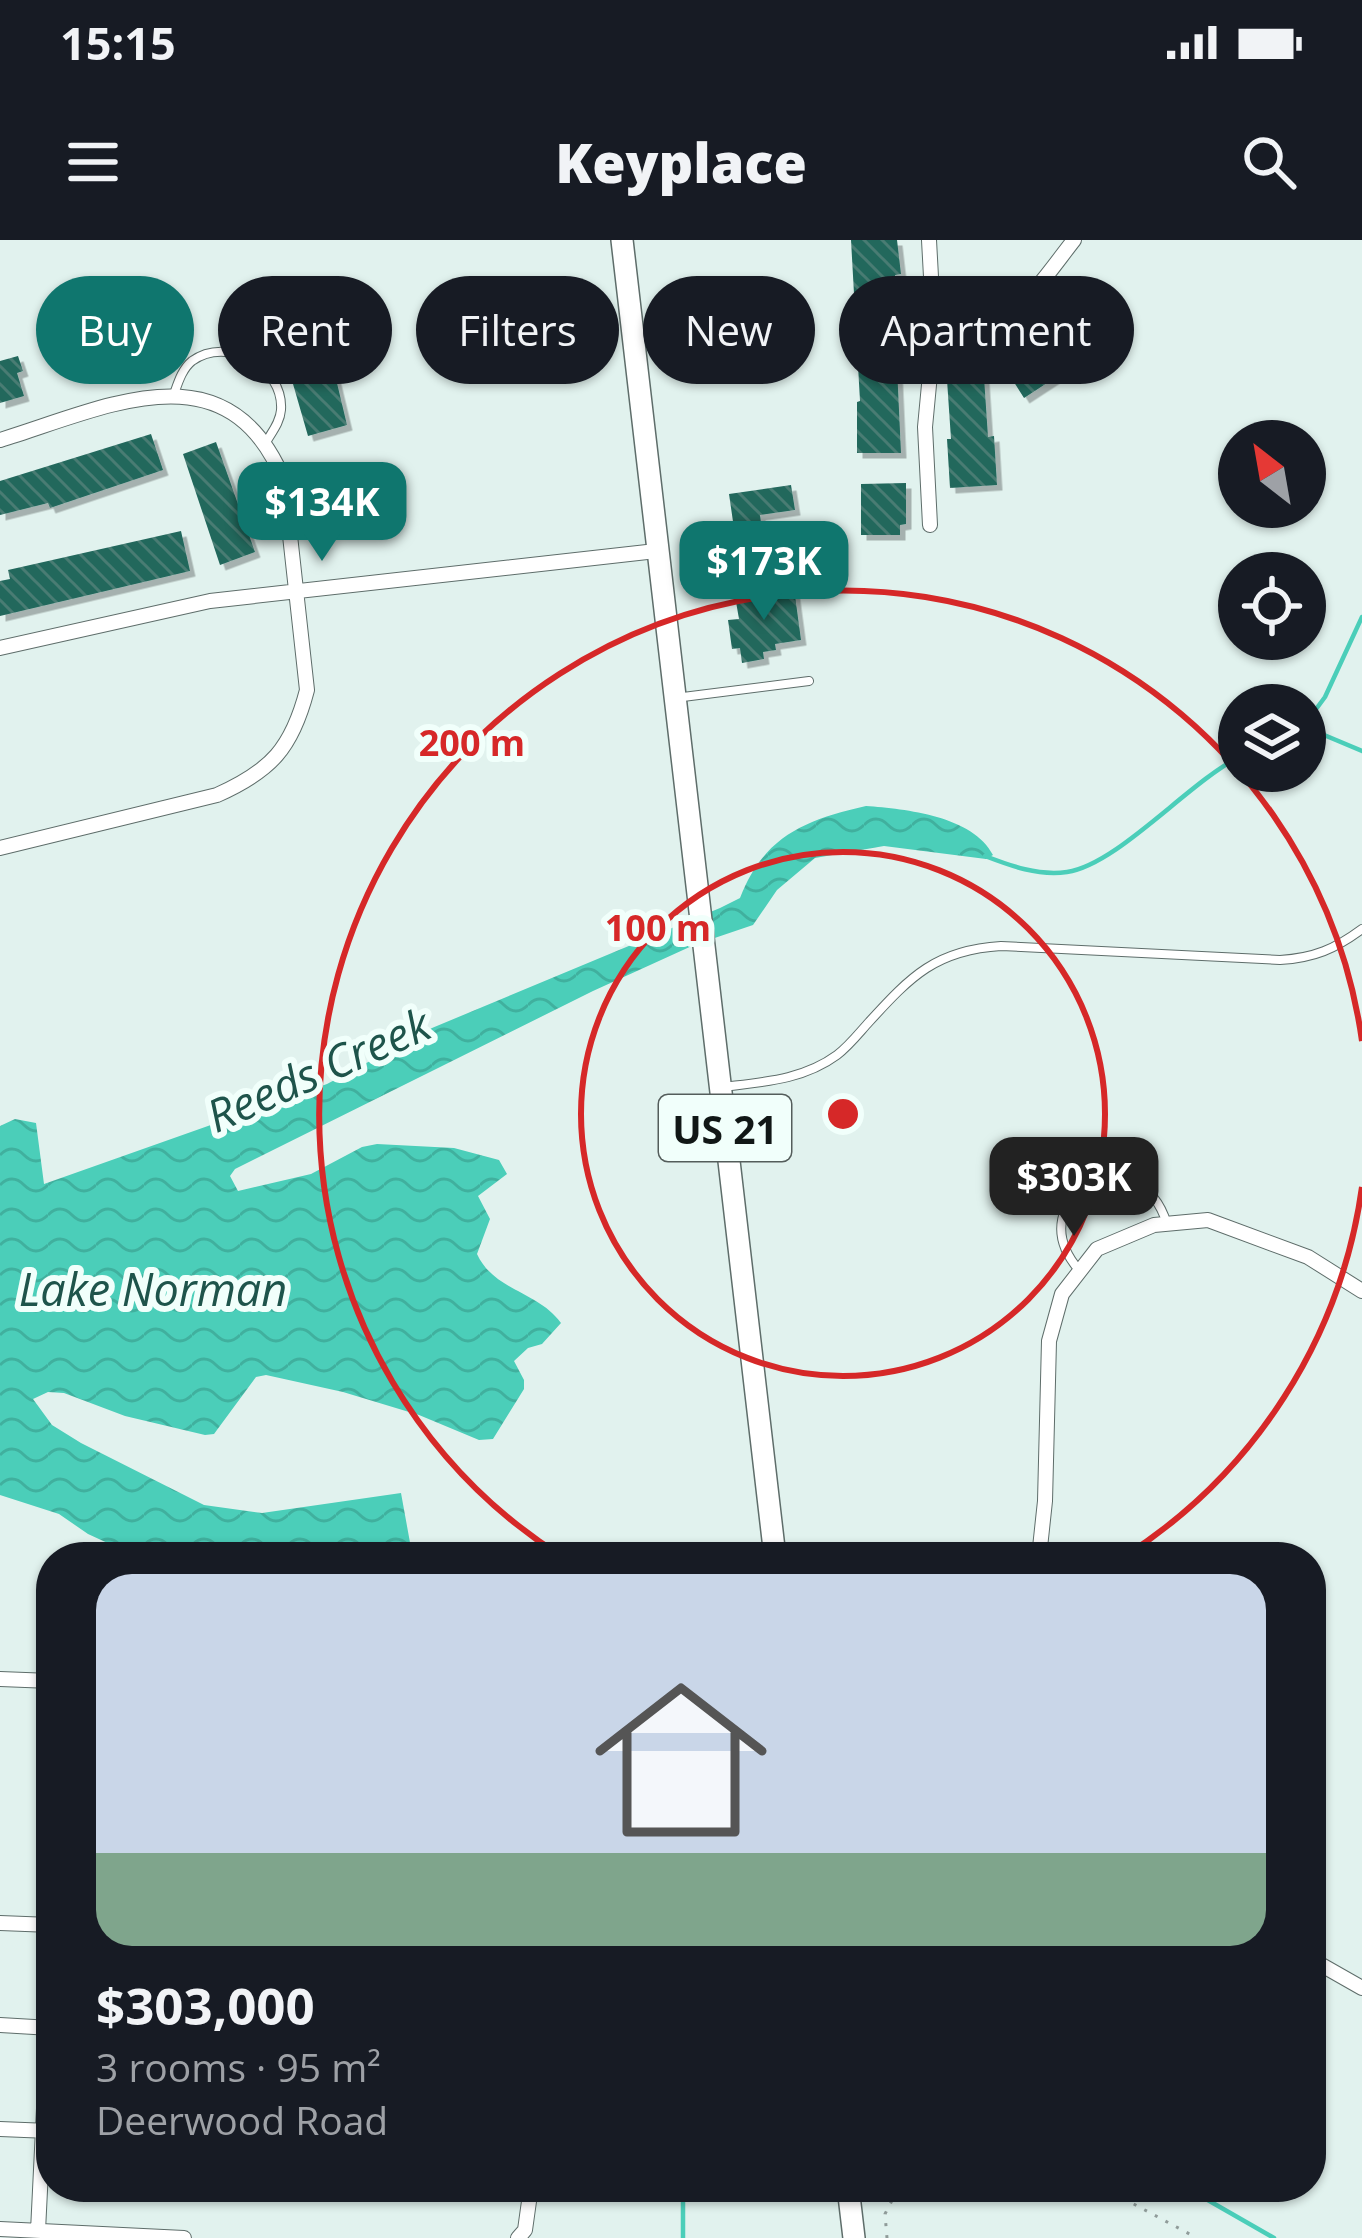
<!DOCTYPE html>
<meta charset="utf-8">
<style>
:root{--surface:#171b24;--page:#20242c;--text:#f1f3f6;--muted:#9ea1a6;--accent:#0f766e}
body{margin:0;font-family:"Open Sans",sans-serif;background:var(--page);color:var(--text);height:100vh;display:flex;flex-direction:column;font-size:45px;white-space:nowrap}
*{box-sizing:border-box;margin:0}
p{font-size:39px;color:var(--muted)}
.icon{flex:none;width:66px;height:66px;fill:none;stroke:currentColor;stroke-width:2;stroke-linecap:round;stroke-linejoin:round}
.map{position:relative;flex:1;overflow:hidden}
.panel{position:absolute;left:36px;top:1302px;width:1290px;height:660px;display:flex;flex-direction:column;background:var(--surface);border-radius:48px;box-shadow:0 3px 9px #0004}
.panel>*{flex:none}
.guide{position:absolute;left:36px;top:36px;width:1290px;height:108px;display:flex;gap:24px}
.needle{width:78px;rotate:329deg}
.fabs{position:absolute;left:1218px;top:180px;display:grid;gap:24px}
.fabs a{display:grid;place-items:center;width:108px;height:108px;border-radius:50%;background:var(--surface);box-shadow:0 3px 9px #0004;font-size:60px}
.price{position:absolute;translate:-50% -102px;padding:0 27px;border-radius:24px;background:var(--accent);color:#fff;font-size:39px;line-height:78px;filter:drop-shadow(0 3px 6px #0008)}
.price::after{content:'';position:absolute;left:50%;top:72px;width:36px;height:27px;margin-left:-18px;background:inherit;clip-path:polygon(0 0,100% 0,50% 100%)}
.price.selected{background:#222;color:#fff}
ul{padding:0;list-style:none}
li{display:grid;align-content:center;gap:24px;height:636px;padding:0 60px}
li span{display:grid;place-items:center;height:372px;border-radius:36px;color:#555}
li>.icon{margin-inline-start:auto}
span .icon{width:216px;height:216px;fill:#fffc;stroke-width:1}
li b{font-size:51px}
.tag{padding:0 42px;border-radius:54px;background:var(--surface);box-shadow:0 3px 9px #0004;font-size:42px;line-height:108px}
.tag.selected{background:var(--accent);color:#fff}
.status{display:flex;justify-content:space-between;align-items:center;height:84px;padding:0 60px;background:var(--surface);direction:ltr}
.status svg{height:33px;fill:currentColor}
header{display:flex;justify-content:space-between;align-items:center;height:156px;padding:0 60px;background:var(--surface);font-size:54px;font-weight:800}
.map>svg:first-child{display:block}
</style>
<div class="status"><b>15:15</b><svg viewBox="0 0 49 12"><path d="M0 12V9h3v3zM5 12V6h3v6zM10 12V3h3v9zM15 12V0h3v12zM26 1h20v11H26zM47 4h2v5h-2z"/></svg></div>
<header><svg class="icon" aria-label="menu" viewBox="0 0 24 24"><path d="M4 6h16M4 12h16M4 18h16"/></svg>Keyplace<svg class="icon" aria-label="search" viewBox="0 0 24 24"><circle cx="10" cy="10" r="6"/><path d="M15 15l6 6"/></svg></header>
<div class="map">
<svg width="1362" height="1998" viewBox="0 0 1362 1998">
<defs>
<pattern id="water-waves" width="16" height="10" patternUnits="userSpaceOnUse" patternTransform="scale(3)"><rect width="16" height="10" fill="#4bceb9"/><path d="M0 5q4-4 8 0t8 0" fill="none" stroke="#40b09e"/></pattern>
<pattern id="building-back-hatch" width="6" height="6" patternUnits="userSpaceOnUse" patternTransform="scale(3)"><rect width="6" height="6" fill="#22675c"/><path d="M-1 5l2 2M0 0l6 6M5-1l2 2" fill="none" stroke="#487c73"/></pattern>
<filter id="shadow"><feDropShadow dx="5.5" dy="5.5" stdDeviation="0" flood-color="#0004"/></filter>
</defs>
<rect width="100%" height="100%" fill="#e1f2ee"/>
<path fill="url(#water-waves)" d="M866,566c40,3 107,10 127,49l-7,4 -102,-13 -69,12 -38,32 -24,35 -59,20 -101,46 -358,178 -5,7 8,15 73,-17 51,-27 15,-3 77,4 45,12 8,14 -29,22 12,23 -13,35c17,37 61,37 84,69l-19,21 -14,4 -14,13 10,19v9l-31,50 -14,1 -60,-25 -76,-23 -77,-17 -10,2 -42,57 -9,1 -80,-19 -61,-23 -16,-1 -15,7 19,26 29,18 123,62 58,8 139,-20 10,55 -38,9h-235l-50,-23 -29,-20 -59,-19v-369l15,-7 21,4 8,61 283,-100 105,-56 288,-120 20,-10c24,-62 65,-78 126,-92z"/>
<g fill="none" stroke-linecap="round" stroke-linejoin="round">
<path stroke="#4bceb9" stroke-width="4.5" d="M1305,484l20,-27 37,-80
M1305,487l57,24
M985,616c26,10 53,20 82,16 51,-8 120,-88 172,-115
M683,1947v51
M1185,1947l89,51"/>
</g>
<path fill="url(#building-back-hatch)" filter="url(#shadow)" d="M851,0h46l4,34 -6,1 2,29h5l2,20h-9l6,129h-44v-51l3,-1z
M1084,37l34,28 -33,40 -34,-28z
M765,42l5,63 -29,3 -1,-64z
M320,72l27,113 -39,11 -32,-111z
M1043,92l24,38 -43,28 -24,-38z
M18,116l5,15 -6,2 7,23 -24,7v-42z
M983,122l5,75 6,-1 3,49 -47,3 -3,-49h4l-5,-74z
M151,194l12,36 -113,38 -2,-5 -48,12v-34z
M216,202l39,110 -35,13 -37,-111z
M906,243v41l-6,1v10h-39v-51z
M791,245l4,25 -35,5 5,37 -27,4 -9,-62z
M181,291l9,40 -190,45v-35l10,-2 -2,-9z
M794,348l7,52 -26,4 1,6 -13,2 1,7 -22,4 -2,-15 -8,1 -4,-29 11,-1 -4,-23z"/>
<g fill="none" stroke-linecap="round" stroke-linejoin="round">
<g stroke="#5e6d6a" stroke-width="10">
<path id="lane" d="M174,154c4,-11 8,-25 18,-33 35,-26 92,6 89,49 -1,13 -10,23 -16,34
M675,458l134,-17
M722,847c41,-5 81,-7 115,-32 12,-9 22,-22 32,-33 42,-46 67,-72 132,-76l279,14c34,-2 55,-11 82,-31
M1079,1030c-63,-73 60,-138 88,-46"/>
</g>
<g stroke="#5e6d6a" stroke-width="16">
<path id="street" d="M929,0l5,92c68,15 103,-45 140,-92
M0,200c105,-32 228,-97 284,41l23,209c-15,58 -36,81 -90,105l-217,53
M930,285l-5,-98 9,-95
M0,408l210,-47 446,-50
M1039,1317l6,-56 4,-160 13,-47 35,-45 57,-24 54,-5 100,37 54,34
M0,1439l51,2
M0,1683l51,2
M1311,1719l51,29
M0,1785l51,3
M0,1889l49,2
M0,1989l184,9
M38,1991l10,-204
M518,1998l7,-8 6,-43"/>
</g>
<g stroke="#5e6d6a" stroke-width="24">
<path id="primary" d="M622,0l153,1317
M848,1947l6,51"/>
</g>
<path stroke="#909c9a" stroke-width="3" stroke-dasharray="3 9" stroke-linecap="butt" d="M1102,1947l95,51
M887,1998l-2,-24 14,-27"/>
<use href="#lane" stroke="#fff" stroke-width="8"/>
<use href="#street" stroke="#fff" stroke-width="14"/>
<use href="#primary" stroke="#fff" stroke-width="21"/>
</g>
<g fill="none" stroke="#d62828" stroke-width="6">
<circle cx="843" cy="874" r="262"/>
<path d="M1362 947A524 524 0 0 1 1125 1316M561 1316A524 524 0 1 1 1362 801"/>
</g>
<g text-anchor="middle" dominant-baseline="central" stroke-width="12" stroke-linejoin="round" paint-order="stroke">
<rect fill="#f1fffb" stroke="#545d5b" stroke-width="3" x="659" y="855" width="132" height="66" rx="9"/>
<g font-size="39" font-weight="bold" fill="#111716">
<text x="725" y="888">US 21</text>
</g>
<g font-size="45" font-style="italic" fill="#1e544b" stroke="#f1fffb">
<text transform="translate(318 829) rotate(-24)">Reeds Creek</text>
<text x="153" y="1048">Lake Norman</text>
</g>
</g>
<circle cx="843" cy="874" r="18" fill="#d62828" stroke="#f1fffb" stroke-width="6"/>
<g font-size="36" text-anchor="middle" font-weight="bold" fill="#d62828" stroke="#f1fffb" stroke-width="12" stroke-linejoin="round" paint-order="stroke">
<text x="472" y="516">200 m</text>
<text x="658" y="701">100 m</text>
</g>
</svg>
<div class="fabs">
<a><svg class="needle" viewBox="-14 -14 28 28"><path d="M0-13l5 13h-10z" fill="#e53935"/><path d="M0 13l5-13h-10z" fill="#9ea1a6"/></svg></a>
<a><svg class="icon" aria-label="locate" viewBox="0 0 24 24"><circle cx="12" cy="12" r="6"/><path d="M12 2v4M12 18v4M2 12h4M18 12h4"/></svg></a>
<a><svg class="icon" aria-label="layers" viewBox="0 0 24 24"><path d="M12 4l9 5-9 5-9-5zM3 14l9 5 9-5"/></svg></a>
</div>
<b class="price" style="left:322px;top:324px">$134K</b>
<b class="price" style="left:764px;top:383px">$173K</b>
<b class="price selected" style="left:1074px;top:999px">$303K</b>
<div class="guide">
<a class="tag selected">Buy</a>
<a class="tag">Rent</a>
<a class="tag">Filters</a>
<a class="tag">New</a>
<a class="tag">Apartment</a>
</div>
<section class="panel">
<ul>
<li><span style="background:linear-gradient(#c9d6e8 75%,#7fa58c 0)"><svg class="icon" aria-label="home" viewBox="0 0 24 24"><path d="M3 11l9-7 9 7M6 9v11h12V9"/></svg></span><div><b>$303,000</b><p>3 rooms · 95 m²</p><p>Deerwood Road</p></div></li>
</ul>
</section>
</div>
